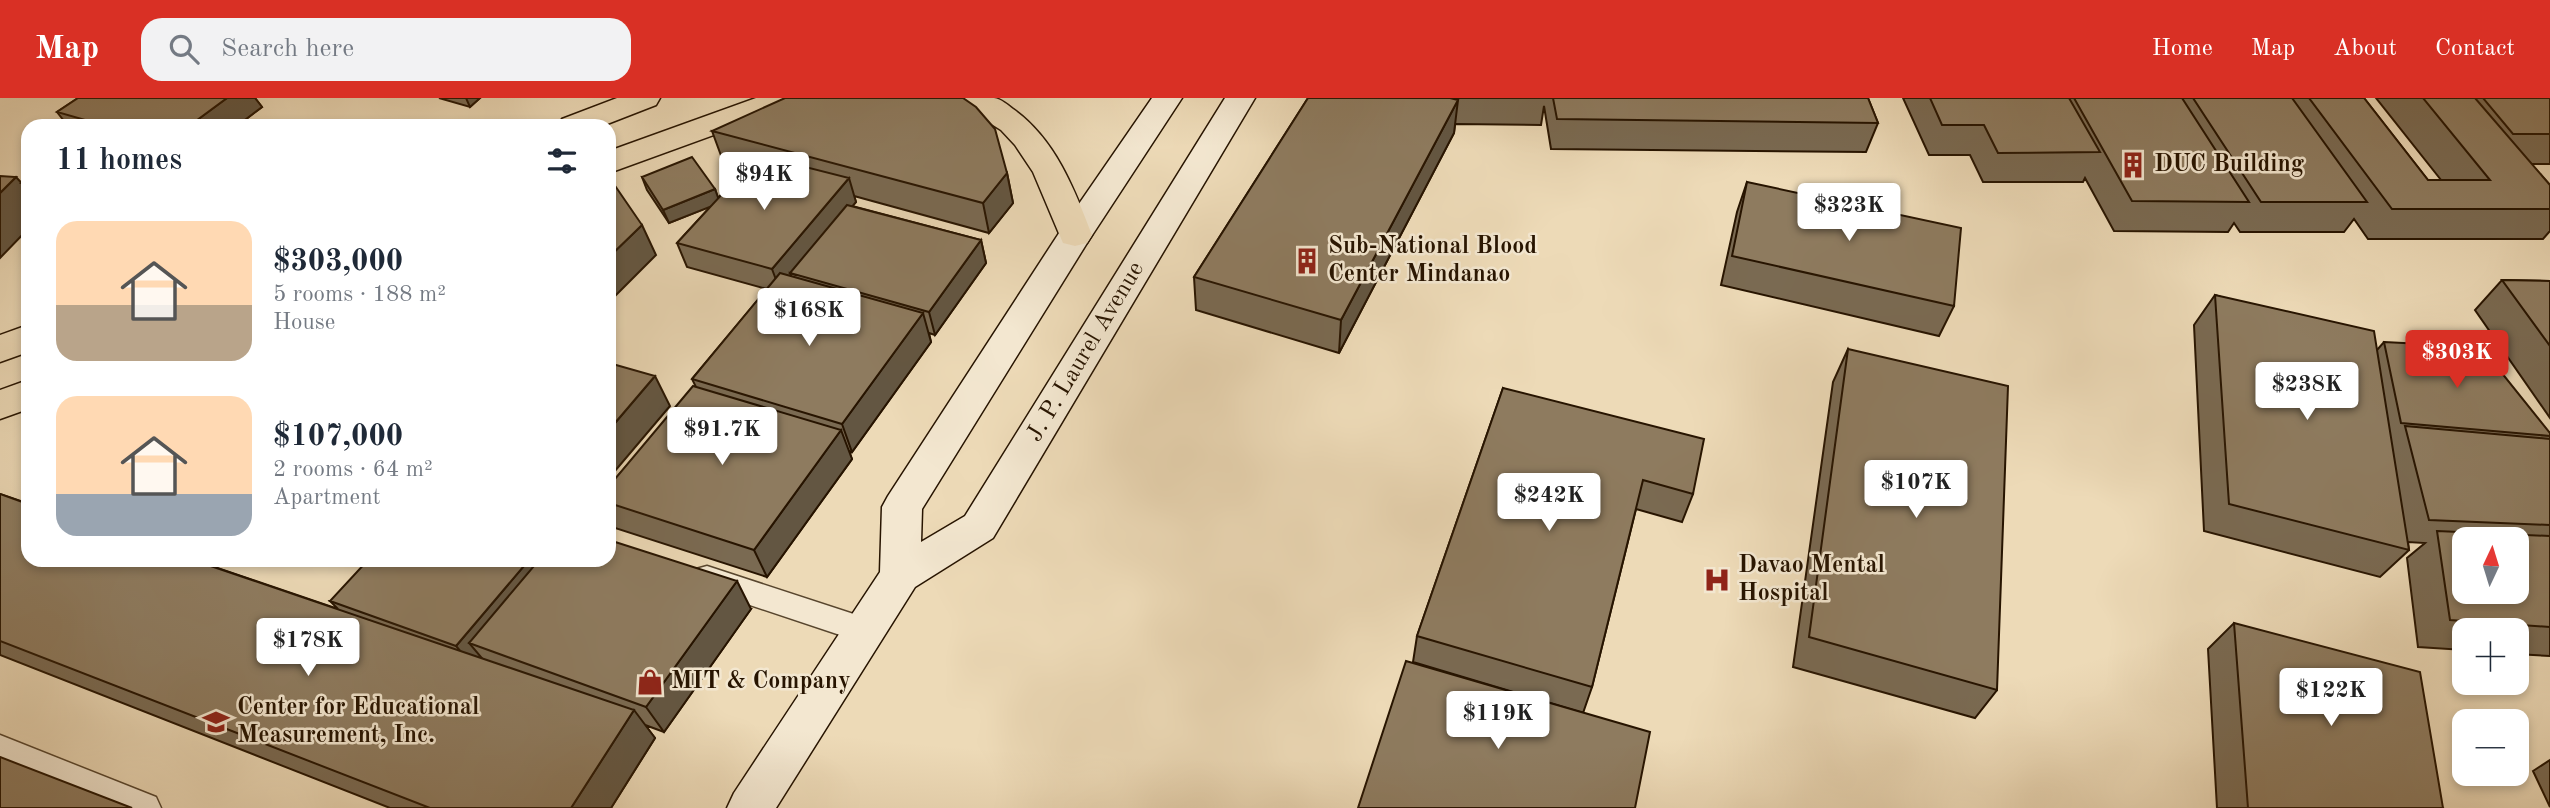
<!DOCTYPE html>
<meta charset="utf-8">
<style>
:root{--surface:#fff;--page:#f2f2f3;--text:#1f2937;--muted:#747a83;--accent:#d93025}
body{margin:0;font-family:"Old Standard TT",serif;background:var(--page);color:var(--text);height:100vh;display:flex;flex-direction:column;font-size:26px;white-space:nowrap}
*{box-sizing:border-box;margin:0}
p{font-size:23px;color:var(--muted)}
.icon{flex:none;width:38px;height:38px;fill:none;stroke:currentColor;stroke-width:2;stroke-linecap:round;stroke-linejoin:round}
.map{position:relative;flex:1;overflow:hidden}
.drawer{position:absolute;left:21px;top:21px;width:595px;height:448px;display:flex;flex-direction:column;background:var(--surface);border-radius:21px;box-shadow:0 4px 10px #0003}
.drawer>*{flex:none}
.needle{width:46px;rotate:4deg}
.buttons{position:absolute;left:2452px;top:429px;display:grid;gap:14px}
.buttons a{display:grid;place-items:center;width:77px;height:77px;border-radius:14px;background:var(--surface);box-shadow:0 4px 10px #0003;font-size:35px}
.price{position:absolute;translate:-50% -60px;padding:0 16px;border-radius:7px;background:#fff;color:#222;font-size:23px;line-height:46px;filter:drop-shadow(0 2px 4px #0008)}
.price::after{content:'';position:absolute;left:50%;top:42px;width:21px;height:16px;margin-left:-10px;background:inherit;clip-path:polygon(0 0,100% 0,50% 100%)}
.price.current{background:var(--accent);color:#fff}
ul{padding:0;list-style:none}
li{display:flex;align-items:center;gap:21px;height:175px;padding:0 35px}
li span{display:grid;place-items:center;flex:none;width:196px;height:140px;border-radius:21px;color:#555}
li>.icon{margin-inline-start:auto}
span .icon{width:84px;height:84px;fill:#fffc;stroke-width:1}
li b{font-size:30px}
h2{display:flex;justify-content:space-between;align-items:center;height:84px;padding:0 35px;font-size:30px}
header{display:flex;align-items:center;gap:42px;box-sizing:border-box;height:98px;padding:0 35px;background:var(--accent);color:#fff}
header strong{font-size:33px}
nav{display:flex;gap:38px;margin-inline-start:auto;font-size:24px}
.search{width:490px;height:63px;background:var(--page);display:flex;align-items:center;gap:18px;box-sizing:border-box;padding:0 24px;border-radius:21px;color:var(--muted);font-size:26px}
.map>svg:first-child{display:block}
</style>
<header>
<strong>Map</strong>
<div class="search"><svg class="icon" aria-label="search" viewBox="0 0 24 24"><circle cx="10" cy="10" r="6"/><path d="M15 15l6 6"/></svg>Search here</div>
<nav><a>Home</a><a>Map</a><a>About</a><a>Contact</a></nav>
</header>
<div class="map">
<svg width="2550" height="710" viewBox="0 0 2550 710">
<rect width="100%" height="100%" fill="#eddab7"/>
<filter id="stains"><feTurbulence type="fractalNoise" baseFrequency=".00286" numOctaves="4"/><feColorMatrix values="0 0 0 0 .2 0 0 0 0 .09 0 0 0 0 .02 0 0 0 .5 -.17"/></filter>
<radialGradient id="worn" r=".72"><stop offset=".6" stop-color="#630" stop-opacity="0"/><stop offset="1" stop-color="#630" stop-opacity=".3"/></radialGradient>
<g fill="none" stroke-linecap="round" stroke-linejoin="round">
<g stroke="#58462e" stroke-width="3">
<path id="lane" d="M707,468l171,56 4,9 -4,9 -11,4 -171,-57 -4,-9 4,-9z
M0,637l156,62 5,11h-56l-105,-43z"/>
</g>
<g stroke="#271400" stroke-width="3">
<path id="secondary" d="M1152,0h30l-95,145 -165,266 -1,33 44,-26 260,-418h30l-262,440 -78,49 -139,221h-49l7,-15 146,-221 2,-65 6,-11 175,-269z"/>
</g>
<g stroke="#271400" stroke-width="3">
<path id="primary" d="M617,0h43l-4,7 -54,21h-45l5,-7z
M756,0h44l-4,7 -187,68v-22z
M957,0c12,0 26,0 37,0 7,1 14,7 19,11 42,30 61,79 79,126l-5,8 -12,3 -12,-3 -30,-71 -18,-27 -14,-15 -40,-25z
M28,227v27l-28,10v-27z
M28,282v29l-28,10v-29z"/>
</g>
<use href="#lane" fill="#f3e7d0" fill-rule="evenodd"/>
<use href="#secondary" fill="#f3e7d0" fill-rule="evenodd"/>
<use href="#primary" fill="#eddab7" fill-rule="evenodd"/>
</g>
<path fill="#7a6a52" stroke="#271400" stroke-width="2" d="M78,0h177l7,9 -25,19h-169l-11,-14z
M439,0h41l-10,9z
M1308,0h560l10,25 -12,29 -315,-3 -7,-43 -3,19 -86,-1 -1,9 -115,220 -143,-43 -2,-33z
M1903,0h461l64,82h13l-65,-82h174v66h-19l19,21v46l-7,8h-175l-14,-20 -10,13h-104l-6,-9 -6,9 -114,-1 -29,-53 -2,4h-100l-13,-27h-41z
M712,33l295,42 6,30 -24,30 -135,-37 2,6 -4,4 129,34 5,23 -51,72 -6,-2 2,9 -79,110 -3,-1 3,8 -85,118 -152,-49 -6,-10v-32l87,-99 -4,-8 75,-90 -80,-22 -10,-24 34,-37 -42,17 -22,-33 -5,-13 73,12 3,9 29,-31 -24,-6z
M1747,84l207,124 -15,30 -218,-51 16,-73z
M2502,182l48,1v137l-75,-108z
M2215,197l162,55 7,-8 166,91v5l-1,1h1v217l-34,-2v-24h-52v20l-46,-3 -11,-89 18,-15 -17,-1 1,8 -29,27 -176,-46 -10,-206z
M1848,251l149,341 -22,28 -182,-51 40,-285z
M1503,290l190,106 -11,28 -46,-13 -44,178 -9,26 -170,-51 4,-26z
M0,396l338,115 -8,-8 421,8 -87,123 -19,-7 10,13 -44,70h-221l-390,-153z
M2234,525l209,185h-226l-9,-159z
M2550,662v47l-17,-36z"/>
<path fill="#635642" stroke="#271400" stroke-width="2" d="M227,0h28l7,9 -25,19h-48z
M466,0h14l-10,9z
M1458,2l-4,33 -115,220 2,-33z
M1007,75l6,30 -24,30 -6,-30z
M16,79l12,13v39l-28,29v-65z
M849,80l7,24 -60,73 -6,-2 2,6 -11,14 -9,-24z
M715,91l5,14 -51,20 -6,-13z
M642,127l14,30 -47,47v-45z
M981,142l5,23 -51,72 -6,-23z
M923,215l8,29 -79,110 -10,-28z
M655,278l15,30 -61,72v-48z
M841,332l11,29 -85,118 -13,-27z
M529,462h43l-103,83 17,20 -8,9 -22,-26z
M737,483l14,28 -87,123 -18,-25z
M634,612l21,28 -44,70h-40z"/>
<path fill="#8e7b5f" stroke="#271400" stroke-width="2" fill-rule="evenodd" d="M78,0h149l-38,28h-83l-49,-14z
M785,0h178l13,9 19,22 12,44 -24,30 -271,-72z
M1308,0h142l8,2 -117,220 -147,-43z
M1553,0h315l10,25 -321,-4z
M1930,0h139l31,54 -102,1 -14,-28h-42z
M2074,0h108l67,104 -117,-1z
M2193,0h99l75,104h-106z
M2309,0h55l64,82h62l-67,-82h52l75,87v24h-158z
M2483,0h67v36h-37z
M758,57l91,23 -77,91 -95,-26z
M692,59l23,32 -52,21 -21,-33z
M0,78l16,1 -16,16z
M28,79v8l-7,-2z
M609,79l33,48 -33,32z
M1747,84l214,46 -7,78 -222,-50z
M847,107l134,35 -52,72 -139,-39z
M780,175l143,40 -81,111 -150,-45z
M2502,182l48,1v65z
M2215,197l159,36 35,219 -180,-46z
M2384,244l97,5 69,86v3l-149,-13z
M1848,251l160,37 -11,304 -188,-53z
M609,265l46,13 -46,54z
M693,288l148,44 -87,120 -145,-47v-17z
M1503,290l201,51 -11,55 -50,-14 -51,207 -175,-51z
M2405,328l145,13v86l-121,-5z
M0,396l28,10v56h165l441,150 -63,98h-141l-430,-167z
M2437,433l113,5v91l-100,-7zM2464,441h52v53h-52z
M609,442l128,41 -91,126 -177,-64 70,-83h70z
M368,462h161l-73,86 -126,-45z
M2234,525l186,49 23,136h-195z
M1406,563l244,71 -15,76h-277z
M0,659l132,51h-132z"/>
<defs>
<g id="building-bare" transform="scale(2.1)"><path d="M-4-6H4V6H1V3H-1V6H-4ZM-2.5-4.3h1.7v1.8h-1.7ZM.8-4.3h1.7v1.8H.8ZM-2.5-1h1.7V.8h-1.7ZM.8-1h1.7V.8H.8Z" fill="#8f2418" stroke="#f3e7d0" stroke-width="2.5" paint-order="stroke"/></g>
<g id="hospital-bare" transform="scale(2.1)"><path d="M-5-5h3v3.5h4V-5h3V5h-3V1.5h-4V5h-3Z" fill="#8f2418" stroke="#f3e7d0" stroke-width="2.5" paint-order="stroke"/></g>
<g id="shop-bare" transform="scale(2.1)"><path d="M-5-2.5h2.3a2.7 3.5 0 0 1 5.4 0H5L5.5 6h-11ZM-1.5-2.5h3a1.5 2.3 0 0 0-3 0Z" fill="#8f2418" stroke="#f3e7d0" stroke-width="2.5" paint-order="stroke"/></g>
<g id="school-bare" transform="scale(2.1)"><path d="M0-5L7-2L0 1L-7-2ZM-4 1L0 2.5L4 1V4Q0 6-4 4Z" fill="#8f2418" stroke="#f3e7d0" stroke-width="2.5" paint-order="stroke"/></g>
</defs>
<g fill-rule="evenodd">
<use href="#building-bare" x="2133" y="67"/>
<use href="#building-bare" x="1307" y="163"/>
<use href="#hospital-bare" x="1717" y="482"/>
<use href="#shop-bare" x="650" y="584"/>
<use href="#school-bare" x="216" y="624"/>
</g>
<g text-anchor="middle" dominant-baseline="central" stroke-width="5" stroke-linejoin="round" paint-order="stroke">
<g font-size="24" font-weight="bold" fill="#271400" stroke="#f3e7d0" text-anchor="start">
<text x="2154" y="67">DUC Building</text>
<text x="1328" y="149">Sub-National Blood<tspan x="1328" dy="28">Center Mindanao</tspan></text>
<text x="1738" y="468">Davao Mental<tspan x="1738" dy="28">Hospital</tspan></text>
<text x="671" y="584">MIT &amp; Company</text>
<text x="237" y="610">Center for Educational<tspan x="237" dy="28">Measurement, Inc.</tspan></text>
</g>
<g font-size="24" fill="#271400" stroke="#f3e7d0">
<text transform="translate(1086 254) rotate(-59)">J. P. Laurel Avenue</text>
</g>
</g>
<rect width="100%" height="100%" filter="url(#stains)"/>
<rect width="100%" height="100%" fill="url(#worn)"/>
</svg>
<div class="buttons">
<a><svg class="needle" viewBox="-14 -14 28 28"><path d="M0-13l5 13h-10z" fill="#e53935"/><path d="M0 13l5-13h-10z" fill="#747a83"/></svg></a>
<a>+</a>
<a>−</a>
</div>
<b class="price" style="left:764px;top:114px">$94K</b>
<b class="price" style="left:1849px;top:145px">$323K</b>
<b class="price" style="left:809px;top:250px">$168K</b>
<b class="price current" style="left:2457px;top:292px">$303K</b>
<b class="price" style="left:2307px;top:324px">$238K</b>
<b class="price" style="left:722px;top:369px">$91.7K</b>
<b class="price" style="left:1916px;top:422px">$107K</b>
<b class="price" style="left:1549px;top:435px">$242K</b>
<b class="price" style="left:308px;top:580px">$178K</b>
<b class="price" style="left:2331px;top:630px">$122K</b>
<b class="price" style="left:1498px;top:653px">$119K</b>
<section class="drawer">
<h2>11 homes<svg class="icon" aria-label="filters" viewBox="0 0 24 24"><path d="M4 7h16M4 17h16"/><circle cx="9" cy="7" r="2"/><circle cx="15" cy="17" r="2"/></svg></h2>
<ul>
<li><span style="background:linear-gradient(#ffd9b3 60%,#b9a48a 0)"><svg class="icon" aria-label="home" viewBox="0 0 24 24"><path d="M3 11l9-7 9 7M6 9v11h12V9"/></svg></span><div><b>$303,000</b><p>5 rooms · 188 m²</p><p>House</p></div></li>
<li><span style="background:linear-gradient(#ffd9b3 70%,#9aa5b1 0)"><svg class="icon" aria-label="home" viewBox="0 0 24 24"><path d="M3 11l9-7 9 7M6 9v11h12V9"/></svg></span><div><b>$107,000</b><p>2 rooms · 64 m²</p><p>Apartment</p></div></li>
</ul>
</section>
</div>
